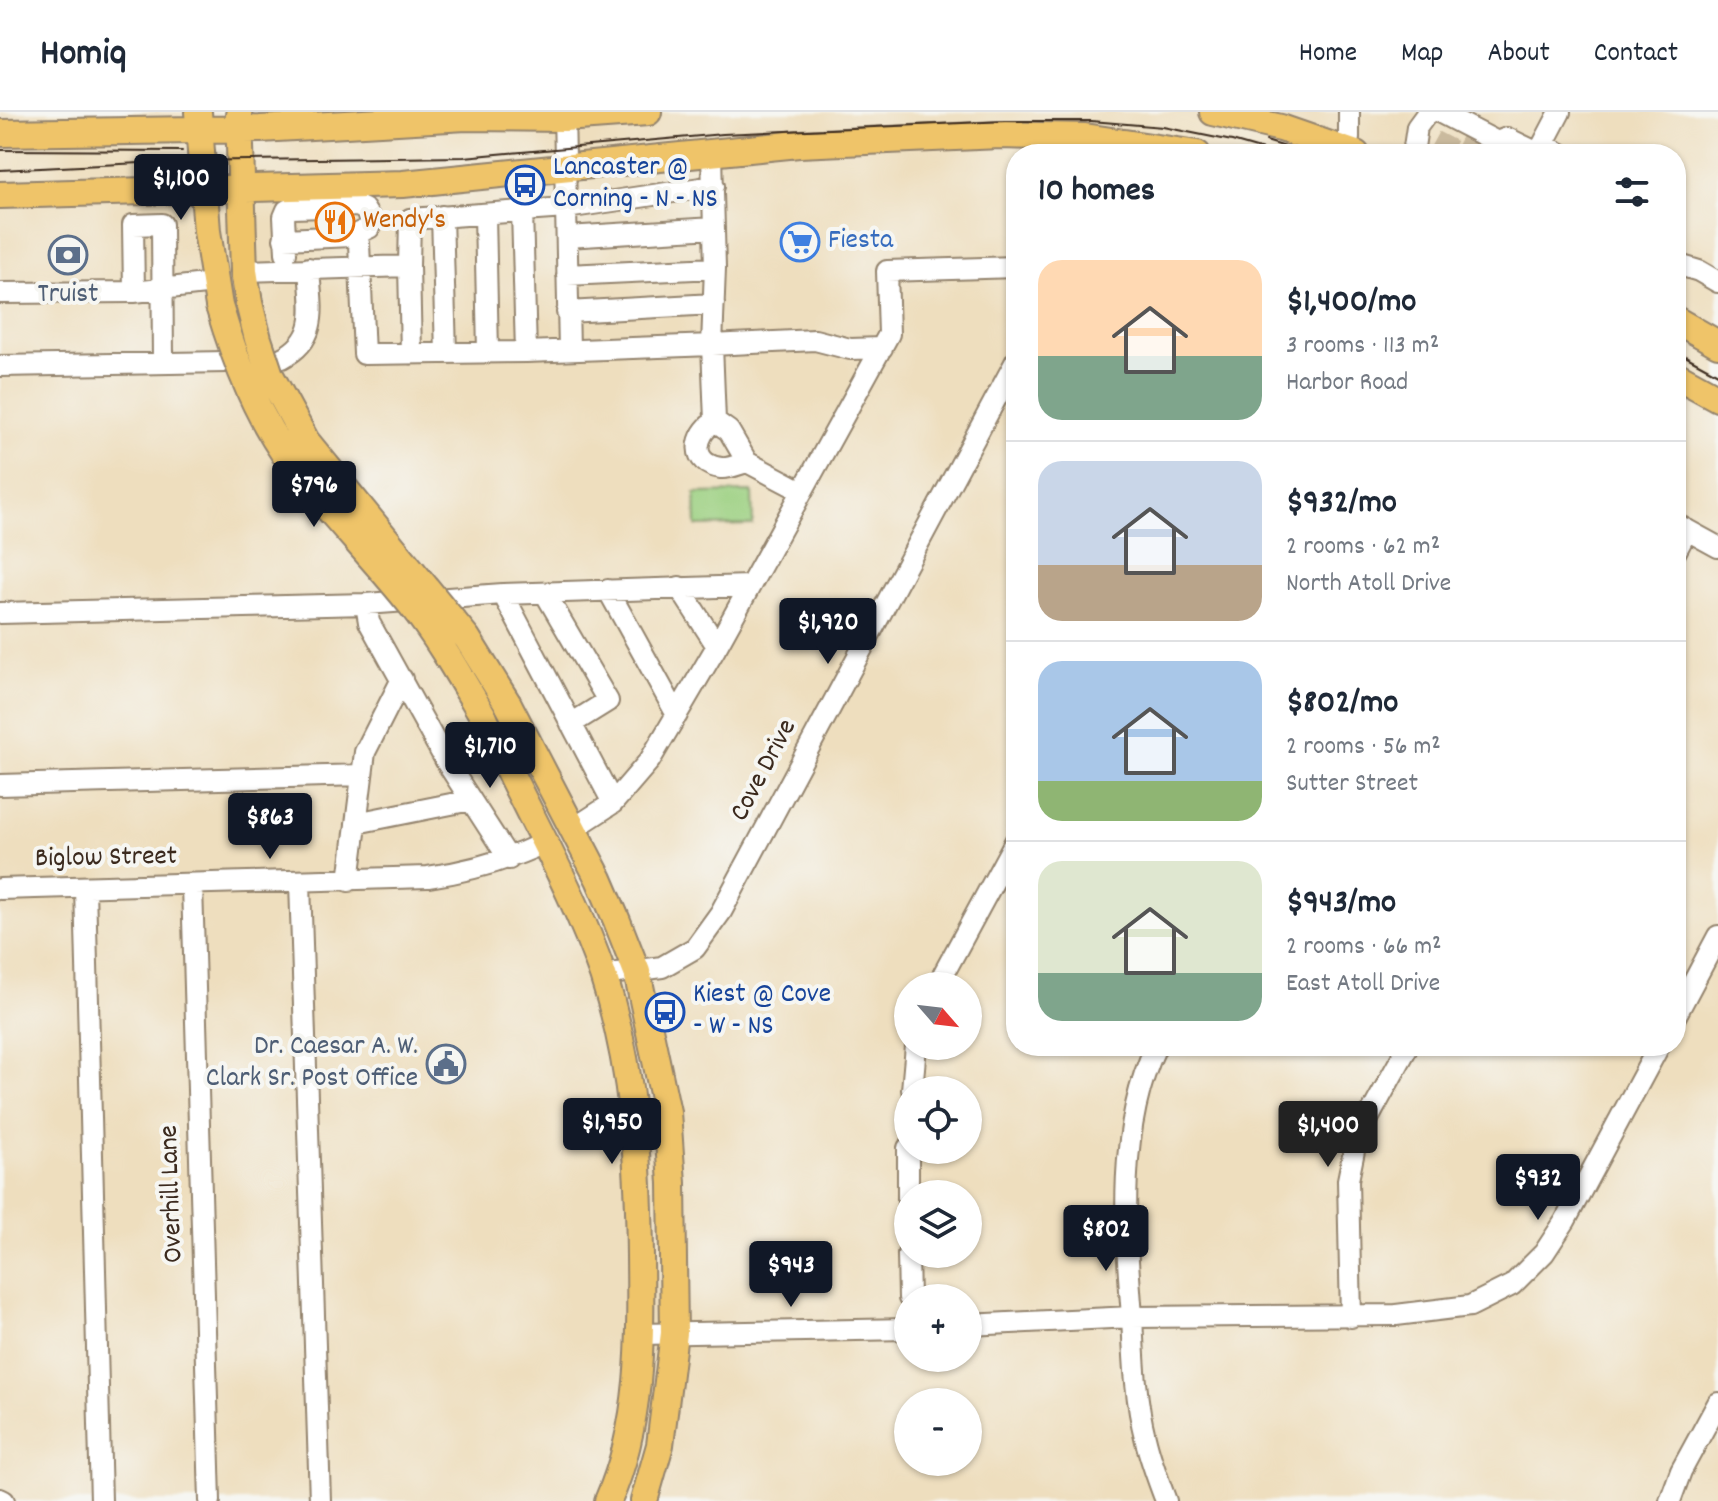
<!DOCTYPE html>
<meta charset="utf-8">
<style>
:root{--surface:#fff;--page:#f6f6f7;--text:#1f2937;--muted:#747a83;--line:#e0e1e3;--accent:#111827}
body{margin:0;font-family:Dekko,sans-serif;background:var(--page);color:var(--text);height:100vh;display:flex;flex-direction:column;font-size:30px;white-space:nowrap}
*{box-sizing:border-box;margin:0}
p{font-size:26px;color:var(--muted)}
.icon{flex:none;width:44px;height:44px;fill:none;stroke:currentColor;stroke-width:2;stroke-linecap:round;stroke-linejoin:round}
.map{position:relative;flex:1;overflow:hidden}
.side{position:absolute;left:1006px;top:32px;width:680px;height:912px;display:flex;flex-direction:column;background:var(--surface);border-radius:32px;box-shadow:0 2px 6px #0004}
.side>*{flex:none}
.needle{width:52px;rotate:118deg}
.fabs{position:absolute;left:894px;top:860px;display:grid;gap:16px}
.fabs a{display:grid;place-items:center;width:88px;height:88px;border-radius:50%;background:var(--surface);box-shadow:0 2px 6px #0004;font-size:40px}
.price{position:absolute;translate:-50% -68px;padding:0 18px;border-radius:8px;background:var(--accent);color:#fff;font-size:26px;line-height:52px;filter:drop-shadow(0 2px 4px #0008)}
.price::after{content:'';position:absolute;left:50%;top:48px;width:24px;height:18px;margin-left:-12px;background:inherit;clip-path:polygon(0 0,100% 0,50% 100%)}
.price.current{background:#222;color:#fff}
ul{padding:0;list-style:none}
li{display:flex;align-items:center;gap:24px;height:200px;padding:0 32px}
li+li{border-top:2px solid var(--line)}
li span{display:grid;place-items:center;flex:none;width:224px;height:160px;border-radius:24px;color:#555}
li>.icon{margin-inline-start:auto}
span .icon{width:96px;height:96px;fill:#fffc;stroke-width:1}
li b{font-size:34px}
h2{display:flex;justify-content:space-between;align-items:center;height:96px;padding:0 32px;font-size:34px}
header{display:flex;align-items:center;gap:48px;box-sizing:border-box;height:112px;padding:0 40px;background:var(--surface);border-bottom:2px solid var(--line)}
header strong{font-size:38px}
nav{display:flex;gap:44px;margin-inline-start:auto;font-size:28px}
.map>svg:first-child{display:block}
</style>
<header>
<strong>Homiq</strong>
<nav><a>Home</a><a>Map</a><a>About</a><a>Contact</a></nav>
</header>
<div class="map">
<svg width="1718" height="1389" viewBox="0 0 1718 1389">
<rect width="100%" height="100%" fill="#f6f6f2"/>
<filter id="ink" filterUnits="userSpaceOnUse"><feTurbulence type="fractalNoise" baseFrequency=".0125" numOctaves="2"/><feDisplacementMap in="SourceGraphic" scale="16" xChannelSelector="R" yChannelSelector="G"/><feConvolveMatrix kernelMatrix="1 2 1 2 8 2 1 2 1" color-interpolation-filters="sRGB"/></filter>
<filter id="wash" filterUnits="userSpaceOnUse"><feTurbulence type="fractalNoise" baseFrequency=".006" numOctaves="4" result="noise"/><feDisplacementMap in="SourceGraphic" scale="32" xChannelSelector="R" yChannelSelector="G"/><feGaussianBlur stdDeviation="1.8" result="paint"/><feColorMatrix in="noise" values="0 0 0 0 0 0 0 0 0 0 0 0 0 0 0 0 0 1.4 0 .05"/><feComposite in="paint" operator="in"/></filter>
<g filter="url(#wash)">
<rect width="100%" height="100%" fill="#eedebe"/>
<path fill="#9cd081" stroke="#6c7d50" stroke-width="2" d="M752,380l1,33 -57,1 -1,-33z"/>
</g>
<g filter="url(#ink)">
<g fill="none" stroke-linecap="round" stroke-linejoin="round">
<path stroke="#caba9e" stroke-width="20" stroke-dasharray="20 10" stroke-linecap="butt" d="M1438,42l15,-28
M1464,42l9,-18"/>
<g stroke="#94846e" stroke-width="24">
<path id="minor" d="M564,0l5,238
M1439,0l58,30 10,-4 31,15
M1543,32l18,10
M1345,37l4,-11v-26
M1413,42l4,-27 11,-15
M1538,42l22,-42
M522,99l4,141
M485,103l3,137
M442,104l4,137
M567,125l147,-9
M284,127l68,-3 7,7 5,111 162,-2 186,-7 3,-77 -3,-114
M286,141l-2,-36 3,-7 5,-2 65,-2 7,3 7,11 -2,8 -17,8
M1676,152l23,7 19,11
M409,154l2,88
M244,159l165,-5 1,-47 156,-11 148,-22
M567,163l148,-7
M134,180l-1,-67 29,-1 1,138
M0,181l134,-1 80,-9
M567,200l147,-8
M282,246c39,-20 29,-52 27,-90
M0,254l226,-4
M715,309l-3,-76 103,-5 35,9 32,-1
M715,309l14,10 18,31 55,29
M715,309c-21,14 -25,43 6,47 8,1 18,-4 26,-6
M1676,412l42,23
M1676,439l11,-21
M679,475l38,59
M608,478l69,125
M545,481l63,108 -37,23
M503,482l110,209
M366,492l3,18 78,141 48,-19
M0,501l366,-9 137,-10 246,-8
M447,651l62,96
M0,673l362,-10
M356,711l115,-23
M573,717l40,-26 37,-43 67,-114 172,-312 -2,-63 129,-4
M349,769l16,-129 37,-73
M300,770l20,619
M192,773l18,616
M85,775l16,614
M0,777l428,-12c42,-6 78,-16 116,-34
M603,863l59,-8 33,-19 26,-36 295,-551
M937,874l79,-146
M1676,903l42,-79
M1156,934c-39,82 -31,182 -24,270 2,41 3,82 13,121 5,22 13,43 21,64
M912,978l4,-44
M908,1036v86
M908,1142l1,44
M1351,1205l-3,-137 8,-39 52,-95
M968,1213l164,-8 264,-2 74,-9 42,-21 32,-32 21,-32 94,-175
M641,1222l267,-5
M0,1387l4,2
M1670,1389l11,-30 37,-68"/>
</g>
<g stroke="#94846e" stroke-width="30">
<path id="major" d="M198,0l9,119 12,75
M1213,0l68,16 75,26
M239,3l5,156 5,32
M0,21l260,-4 206,-12 98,1 84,-6
M0,83l403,-11 396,-40 201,-9 85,2 112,17
M1676,208l42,24
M1676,263l42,23
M508,592l91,175 18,42 20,51 30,140 5,71 2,150 -14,112 -16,56
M483,604c38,86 89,169 120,259 30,91 36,186 37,281 1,83 2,168 -32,245"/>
</g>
<use href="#minor" stroke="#fff" stroke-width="20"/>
<use href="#major" stroke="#efc469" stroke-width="26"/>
<path stroke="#3b2a1e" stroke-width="2" d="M1266,29l42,13
M0,38l182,1
M0,58l181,-9 283,-4 259,-23 283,-13h85l72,6 69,14 45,13
M1676,239l42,23"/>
<g stroke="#94846e" stroke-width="30" stroke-linecap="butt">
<path id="major-bridge" d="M249,191l9,36 12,36 36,66 161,197 41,66
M219,194c17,57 39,113 75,161 37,48 81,92 119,140 27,34 48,72 70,109"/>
</g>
<use href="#major-bridge" stroke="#efc469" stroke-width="26"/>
</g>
</g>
<defs>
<g id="bus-ring" transform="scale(2)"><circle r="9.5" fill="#f6f6f2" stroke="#1a4fb4" stroke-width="1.5"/><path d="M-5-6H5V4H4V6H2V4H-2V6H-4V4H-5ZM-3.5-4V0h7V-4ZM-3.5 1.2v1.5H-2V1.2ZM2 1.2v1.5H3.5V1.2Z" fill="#1a4fb4"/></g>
<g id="restaurant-ring" transform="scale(2)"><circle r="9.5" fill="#f6f6f2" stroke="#e8710a" stroke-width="1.5"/><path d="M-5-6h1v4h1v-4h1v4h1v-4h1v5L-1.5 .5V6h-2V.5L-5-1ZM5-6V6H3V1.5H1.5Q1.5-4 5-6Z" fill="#e8710a"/></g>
<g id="supermarket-ring" transform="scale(2)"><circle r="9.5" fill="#f6f6f2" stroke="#3f7fe0" stroke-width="1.5"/><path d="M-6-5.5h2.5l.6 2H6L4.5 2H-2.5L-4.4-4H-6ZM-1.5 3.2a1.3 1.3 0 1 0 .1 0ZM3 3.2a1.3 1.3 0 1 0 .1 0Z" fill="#3f7fe0"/></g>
<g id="bank-ring" transform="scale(2)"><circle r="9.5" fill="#f6f6f2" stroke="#5c6f8a" stroke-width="1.5"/><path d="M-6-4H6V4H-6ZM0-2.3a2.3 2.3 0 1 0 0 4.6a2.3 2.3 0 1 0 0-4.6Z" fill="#5c6f8a"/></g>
<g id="civic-ring" transform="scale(2)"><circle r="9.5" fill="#f6f6f2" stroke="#5c6f8a" stroke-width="1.5"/><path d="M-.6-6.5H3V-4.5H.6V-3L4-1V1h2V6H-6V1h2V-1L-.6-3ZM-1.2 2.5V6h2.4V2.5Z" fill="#5c6f8a"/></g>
</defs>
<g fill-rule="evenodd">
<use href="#bus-ring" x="525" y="73"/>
<use href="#restaurant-ring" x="335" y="110"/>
<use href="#supermarket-ring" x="800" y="130"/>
<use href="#bank-ring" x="68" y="143"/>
<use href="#bus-ring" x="665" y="900"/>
<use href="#civic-ring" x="446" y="952"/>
</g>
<g text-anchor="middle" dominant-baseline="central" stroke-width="8" stroke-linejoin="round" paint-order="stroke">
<g font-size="28" fill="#164399" stroke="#f6f6f2" text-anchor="start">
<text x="553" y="57">Lancaster @<tspan x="553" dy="32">Corning - N - NS</tspan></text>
<text x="693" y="884">Kiest @ Cove<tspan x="693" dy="32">- W - NS</tspan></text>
</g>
<g font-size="28" fill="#c56008" stroke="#f6f6f2" text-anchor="start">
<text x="363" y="110">Wendy's</text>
</g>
<g font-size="28" fill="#366cbe" stroke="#f6f6f2" text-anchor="start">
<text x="828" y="130">Fiesta</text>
</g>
<g font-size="28" fill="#4e5e75" stroke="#f6f6f2">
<text x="68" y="184">Truist</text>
<text x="418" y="936" text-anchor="end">Dr. Caesar A. W.<tspan x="418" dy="32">Clark Sr. Post Office</tspan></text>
</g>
<g font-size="28" fill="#3b2a1e" stroke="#f6f6f2">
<text transform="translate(765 659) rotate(-62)">Cove Drive</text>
<text transform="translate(106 747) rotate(-1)">Biglow Street</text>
<text transform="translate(173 1082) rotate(-92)">Overhill Lane</text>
</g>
</g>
</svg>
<div class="fabs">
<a><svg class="needle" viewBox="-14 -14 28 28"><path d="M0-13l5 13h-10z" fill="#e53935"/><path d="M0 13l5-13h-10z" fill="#747a83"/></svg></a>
<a><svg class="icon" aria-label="locate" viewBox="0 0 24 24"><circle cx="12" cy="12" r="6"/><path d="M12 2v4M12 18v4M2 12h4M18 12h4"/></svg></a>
<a><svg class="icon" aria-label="layers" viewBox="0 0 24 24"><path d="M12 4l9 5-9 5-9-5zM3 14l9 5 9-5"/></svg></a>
<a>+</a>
<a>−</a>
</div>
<b class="price" style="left:181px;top:110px">$1,100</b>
<b class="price" style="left:314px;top:417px">$796</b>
<b class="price" style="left:828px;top:554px">$1,920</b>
<b class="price" style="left:490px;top:678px">$1,710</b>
<b class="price" style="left:270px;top:749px">$863</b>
<b class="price" style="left:612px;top:1054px">$1,950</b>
<b class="price current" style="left:1328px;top:1057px">$1,400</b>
<b class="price" style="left:1538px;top:1110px">$932</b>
<b class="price" style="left:1106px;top:1161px">$802</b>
<b class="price" style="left:791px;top:1197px">$943</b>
<section class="side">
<h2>10 homes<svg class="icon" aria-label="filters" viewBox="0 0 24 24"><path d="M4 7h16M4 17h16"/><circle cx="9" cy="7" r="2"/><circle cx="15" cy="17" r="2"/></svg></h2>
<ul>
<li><span style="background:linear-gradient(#ffd9b3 60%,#7fa58c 0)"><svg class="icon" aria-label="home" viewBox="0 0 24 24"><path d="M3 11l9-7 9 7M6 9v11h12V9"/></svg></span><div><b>$1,400/mo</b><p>3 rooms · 113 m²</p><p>Harbor Road</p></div></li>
<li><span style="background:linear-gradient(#c9d6e8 65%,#b9a48a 0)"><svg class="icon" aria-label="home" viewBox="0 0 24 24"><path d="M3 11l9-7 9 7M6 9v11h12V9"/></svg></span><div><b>$932/mo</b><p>2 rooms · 62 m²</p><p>North Atoll Drive</p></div></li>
<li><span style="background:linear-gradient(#a9c7e8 75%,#8fb573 0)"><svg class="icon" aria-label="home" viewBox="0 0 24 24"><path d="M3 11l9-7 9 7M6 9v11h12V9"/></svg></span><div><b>$802/mo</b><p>2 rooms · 56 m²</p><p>Sutter Street</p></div></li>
<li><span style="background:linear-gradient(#dfe7d0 70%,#7fa58c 0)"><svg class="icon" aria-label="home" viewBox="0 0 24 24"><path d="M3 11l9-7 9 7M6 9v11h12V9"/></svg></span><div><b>$943/mo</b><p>2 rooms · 66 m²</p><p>East Atoll Drive</p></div></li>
</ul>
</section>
</div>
